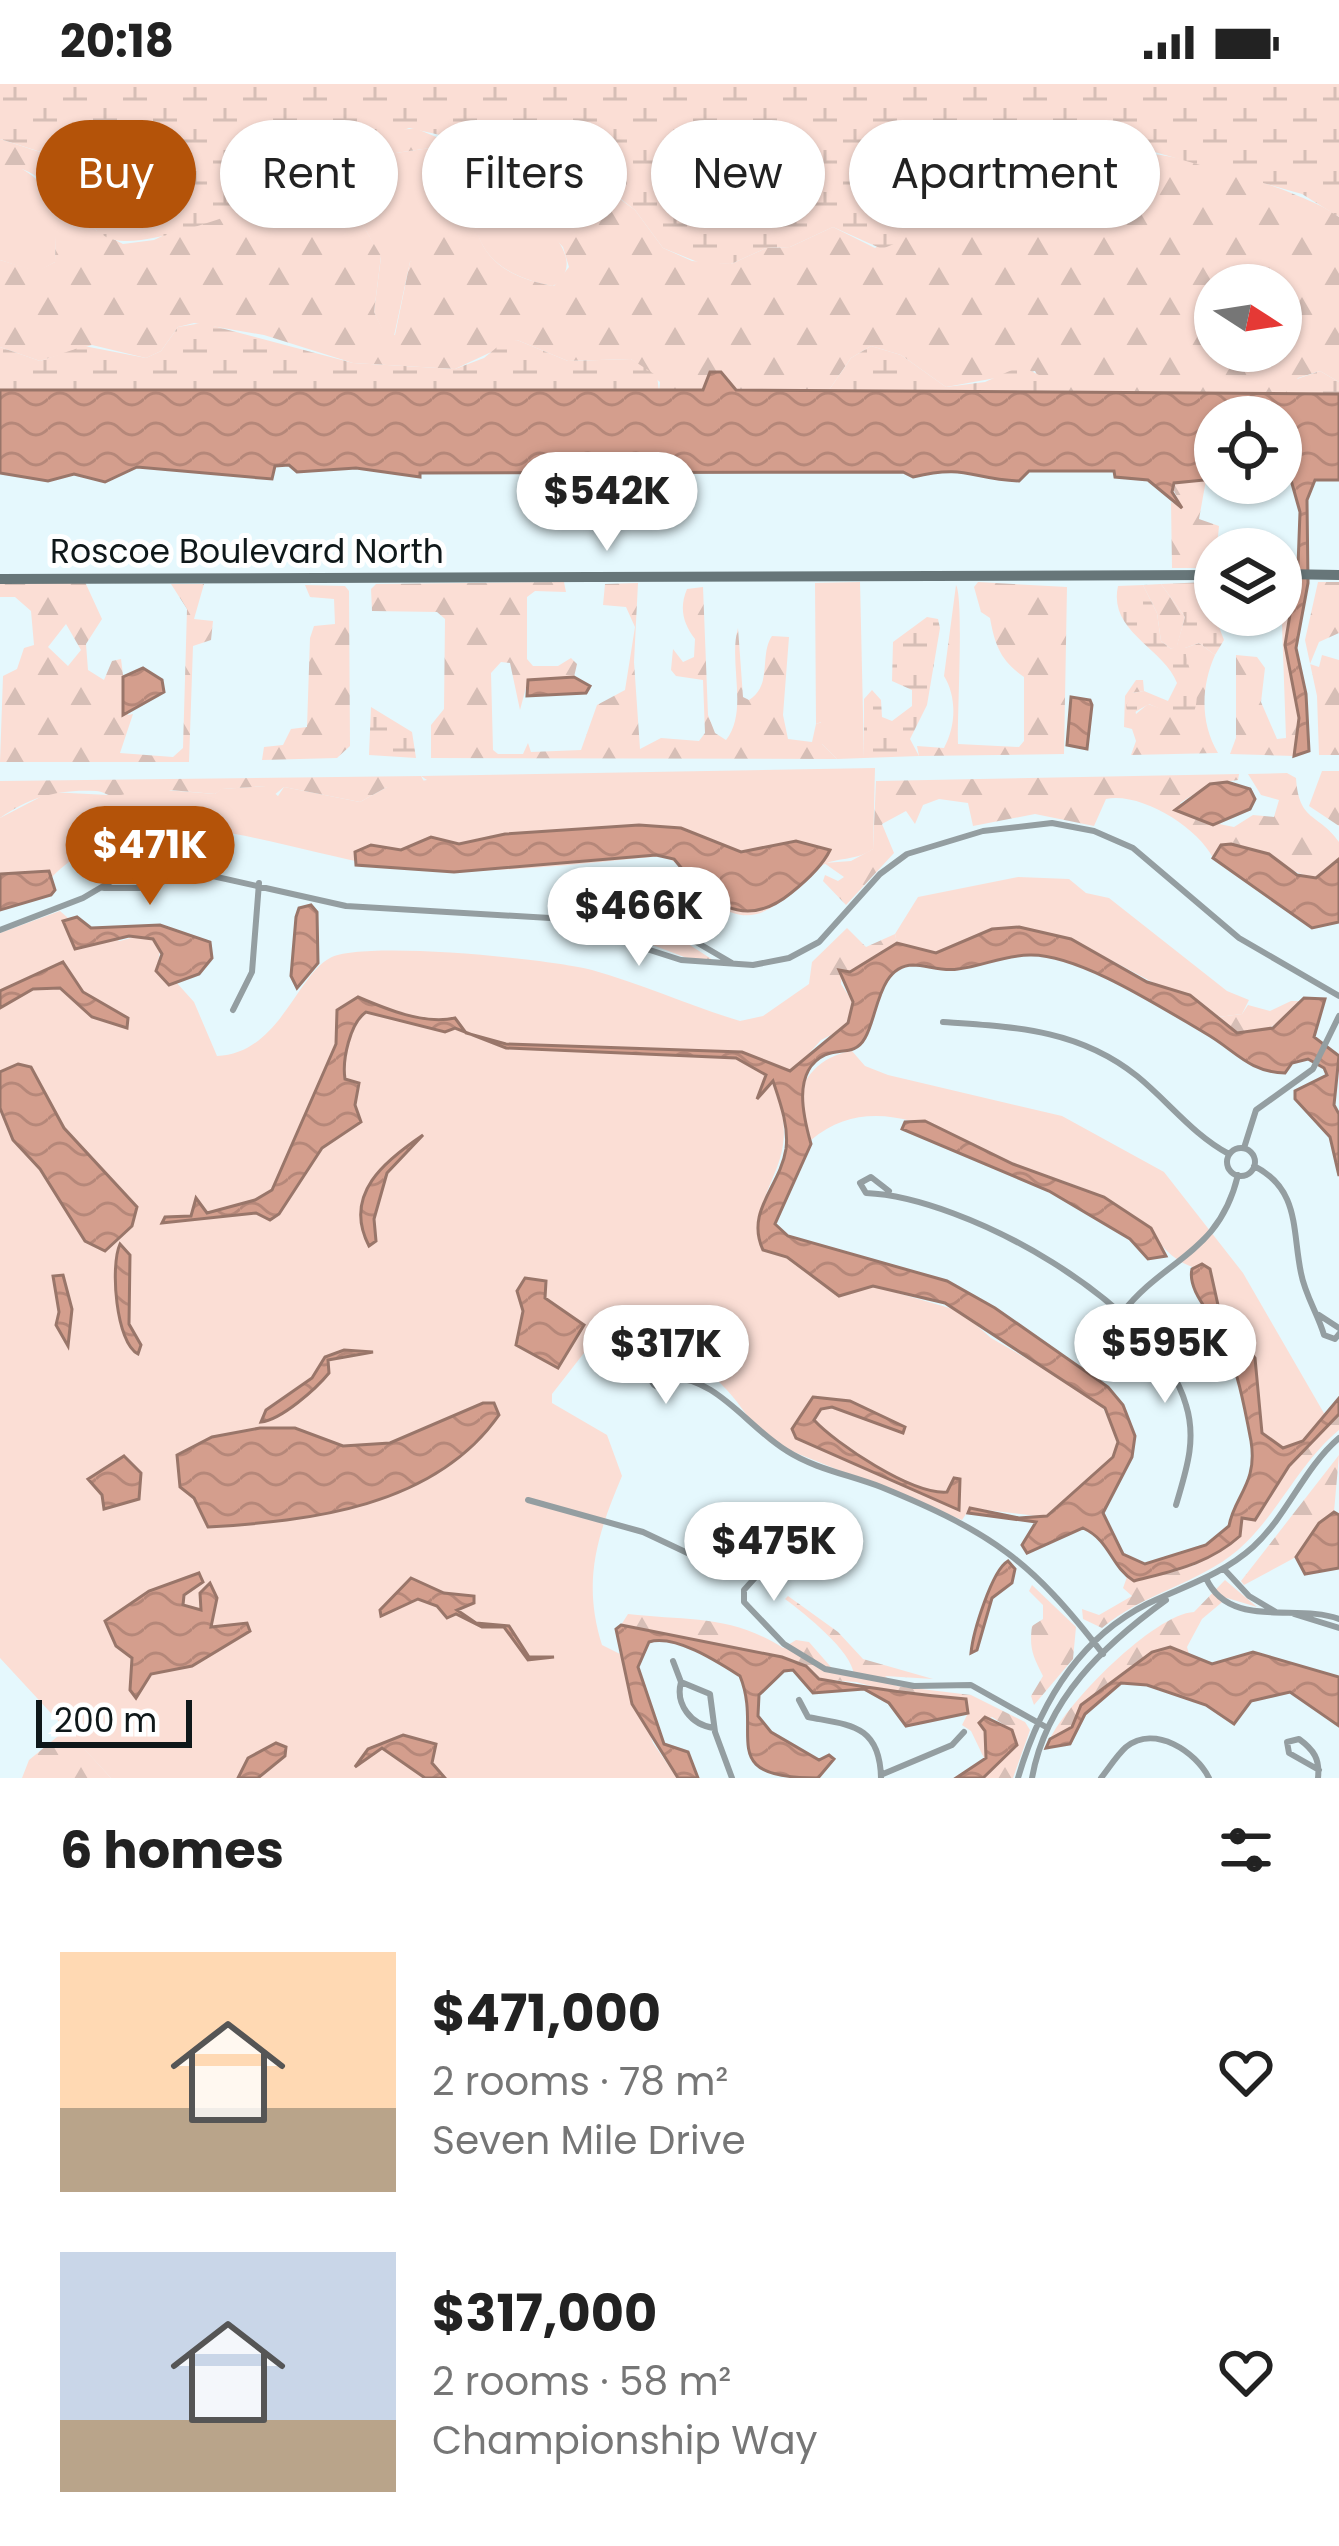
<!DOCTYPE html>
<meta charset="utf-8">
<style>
:root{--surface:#fff;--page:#f6f6f6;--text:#222;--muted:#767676;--accent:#b45309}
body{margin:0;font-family:Poppins,sans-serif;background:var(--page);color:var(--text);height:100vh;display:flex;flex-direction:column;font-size:45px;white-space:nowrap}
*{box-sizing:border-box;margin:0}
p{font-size:39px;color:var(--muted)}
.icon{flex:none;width:66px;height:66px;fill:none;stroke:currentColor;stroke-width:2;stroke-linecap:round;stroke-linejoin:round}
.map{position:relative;height:1694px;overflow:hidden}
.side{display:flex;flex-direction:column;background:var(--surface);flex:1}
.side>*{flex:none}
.top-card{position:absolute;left:36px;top:36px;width:1269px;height:108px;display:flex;gap:24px}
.needle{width:78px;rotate:102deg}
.buttons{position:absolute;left:1194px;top:180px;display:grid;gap:24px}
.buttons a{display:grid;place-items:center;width:108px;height:108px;border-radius:50%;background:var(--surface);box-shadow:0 3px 9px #0004;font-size:60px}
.scale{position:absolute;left:36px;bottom:30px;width:156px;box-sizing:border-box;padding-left:12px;border:6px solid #0f181a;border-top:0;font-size:33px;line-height:42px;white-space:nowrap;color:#0f181a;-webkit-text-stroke:9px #fff;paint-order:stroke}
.price{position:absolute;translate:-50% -102px;padding:0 27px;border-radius:42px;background:#fff;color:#222;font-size:39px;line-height:78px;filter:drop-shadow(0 3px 6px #0008)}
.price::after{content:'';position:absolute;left:50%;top:72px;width:36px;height:27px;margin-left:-18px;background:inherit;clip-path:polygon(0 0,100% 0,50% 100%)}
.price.selected{background:var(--accent);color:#fff}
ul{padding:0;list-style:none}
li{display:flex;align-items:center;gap:36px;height:300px;padding:0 60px}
li span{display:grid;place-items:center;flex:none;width:336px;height:240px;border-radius:0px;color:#555}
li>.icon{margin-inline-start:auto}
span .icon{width:144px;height:144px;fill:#fffc;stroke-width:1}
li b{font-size:51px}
h2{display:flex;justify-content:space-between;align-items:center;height:144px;padding:0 60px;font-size:51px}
.chip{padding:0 42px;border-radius:54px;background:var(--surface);box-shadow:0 3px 9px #0004;font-size:42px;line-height:108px}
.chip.selected{background:var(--accent);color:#fff}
.status{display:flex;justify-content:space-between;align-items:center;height:84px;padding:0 60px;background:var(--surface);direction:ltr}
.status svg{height:33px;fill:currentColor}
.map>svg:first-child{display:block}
</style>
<div class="status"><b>20:18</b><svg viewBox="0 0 49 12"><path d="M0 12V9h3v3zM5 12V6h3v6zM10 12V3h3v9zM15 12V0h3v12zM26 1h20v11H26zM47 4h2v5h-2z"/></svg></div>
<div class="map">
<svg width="1339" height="1694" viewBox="0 0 1339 1694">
<defs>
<pattern id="forest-firs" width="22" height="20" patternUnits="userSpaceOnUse" patternTransform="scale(3)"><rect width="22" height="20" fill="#fbded5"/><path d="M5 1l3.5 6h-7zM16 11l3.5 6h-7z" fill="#d6beb6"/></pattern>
<pattern id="wetland-marsh" width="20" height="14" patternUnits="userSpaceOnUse" patternTransform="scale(3)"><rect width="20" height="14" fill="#fbded5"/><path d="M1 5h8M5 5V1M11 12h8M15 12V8" fill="none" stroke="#d6beb6"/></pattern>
<pattern id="water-waves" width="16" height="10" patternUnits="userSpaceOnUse" patternTransform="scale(3)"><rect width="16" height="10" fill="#d49e8d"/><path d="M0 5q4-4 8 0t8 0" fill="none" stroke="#b58779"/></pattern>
</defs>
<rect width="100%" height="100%" fill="#e5f8fd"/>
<path fill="#fbded5" d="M430,64c21,15 36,34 31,60l18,4 17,-17 20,2c21,21 76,62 37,89 -32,-6 -64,-19 -75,-51l-68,27 -16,74h-9l-11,-24 7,-55 -24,-42 3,-32 22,-28z
M17,82c47,27 39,46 38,96l-18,10 -37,-12v-93z
M860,498l4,176 -27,1 -15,-15 -1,-22 -5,2 -1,-141z
M875,684l-2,81c-16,12 -38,8 -52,17 -34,23 -56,69 -103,40 -23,-14 -29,-41 -55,-50 -94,8 -191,23 -286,9 -68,-11 -160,-44 -227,-37 -32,3 -77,26 -98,49l-3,-6 -49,3v-56l50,-26 58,3 32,-7 75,6 6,-5 45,-3 12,10 6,-9 76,15 27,-15 40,-7 -6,-4z
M1018,793l51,2 17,14 23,5 118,93 22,9 -7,14 -24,3 -143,-76 -31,-9 -40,-5 -68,26 -39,-10 -2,-9 23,-37z
M60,827l8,7 -4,3 56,20 26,-7 15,11 -3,17 36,40 23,54c62,-2 80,-81 113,-98 33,-18 221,1 262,12 50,14 98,36 148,51l23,-5 46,-32h32l12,18 -8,26 -24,12 -25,28 -24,11c35,89 -19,95 -12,166l27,12 52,39 34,-10 87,25 31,27 109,63 18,41 -8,19 -65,56 -75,-9 -8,12 -193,-78c-17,-18 -26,-34 -42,-52 -31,-34 -50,-24 -75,-71l-47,7 -53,68v9l55,32 15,41c-25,59 -40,106 -20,169l20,10 31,88 24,35h-566l-111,-120v-725z
M852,967l13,15 23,9 174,41 102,56 79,101 82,142 -22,26 -20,7 -21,-15 -7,-74 -35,-45 -8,-41c-56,-13 -46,-37 -91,-66 -33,-21 -68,-28 -103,-42 -63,-25 -141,-81 -207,-25 -29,-37 -3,-83 41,-89z"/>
<path fill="url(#forest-firs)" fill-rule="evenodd" d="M417,45l145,60 54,7 19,14 28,38 29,13 39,3 35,-16 24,-1 43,-20 42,21 47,-32 44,-45 52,-17h32l19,33 14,8 13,-4 32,-36c30,-12 185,40 211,62v165l-19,-11 -22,7 -13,16 -239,-2 -11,-21 -89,16 -45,-32 -30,-9 -20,12 -22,32h-93l-15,-17 -11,-1 -6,18 -45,1 1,-9 -29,-23 -63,2 -51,-21 -62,29 -102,-6 -89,-28 -70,-12 -16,4 -17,24 -15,7 -54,-13 -52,16 -40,-14v-87l37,11 18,-9c1,-43 4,-98 -55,-95v-28l43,14 31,53 22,24 27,14 31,-4 29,-14 98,-27 32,4 19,-7c23,-40 29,-68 85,-67zM430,64c21,14 36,33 31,59l18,5 17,-17 20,2 47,50 6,20 -15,19c-33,-6 -65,-18 -76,-52l-24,-6 -44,34 -15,73 -9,1 -12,-24 7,-56 -24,-41 3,-32 22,-28zM1215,201h66v66h-66z
M1206,396l-7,39 20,7 -4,42h-43l-1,-66 11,5 -10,-20 11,-8z
M85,498l17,37 -16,25 2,26 16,10 8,-19 9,-2 7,56 5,-1 -13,39 53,4 10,-9 4,-139 -16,-25h33l-10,35 19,2 -2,19 -18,6 -4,116h-189l3,-86 14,-7 7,-21 10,-3 -3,-34 -16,-14h-15v-13zM66,540l15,26 -13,16 -20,-19z
M564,498l2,10 -31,-1 -8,6v62l6,7h25l13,-8 6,6 -3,13 -46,3 -8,30 -10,-47 -9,-1 -10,11 2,77 5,4h25l5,-11 3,9 50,-2 16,-45 28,-15 10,-63 -9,-20 -23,-2 2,-21 33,-1 -4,79 6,87 21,-11 38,3 6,-8 -2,-53 -27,-4 -5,-6 2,-21 10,13 11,-5 1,-18c-12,-16 -16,-31 -8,-50l16,-2 5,128 7,18 11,7c23,-29 2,-78 12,-112l5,69 6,3c24,-15 10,-45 23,-64l17,1 -6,78 5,24 24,3 4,-18 6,-2v22l15,15 -406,-1v-33l13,-16 1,-90 -8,-7 -65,-1 -1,-22 5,-5z
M978,498l89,5 -3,167 -145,2 -2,-10 27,2c12,-22 13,-51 0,-72l12,-91c8,14 1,131 2,159l61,3 5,-6v-64c-23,-16 -29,-31 -34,-59l-9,-6 -7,-25z
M1318,498h21v51l-20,9 -9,22 9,3 3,-12 17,5v95h-20l-2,-59 -12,-56z
M1161,500l24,33 -8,29 -6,3 -10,-8 -4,-28 -14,-28z
M305,501l40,1 4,5 1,155 -13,12 -75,2 2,-13 19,-2 8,-16 16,-2 3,-89 4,-12 21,-2 -1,-25 -24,-2z
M1283,509l11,9 -9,43 14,73 -5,38 -64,-2 6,-16v-83l21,2 8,11 -4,34 16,37 9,-1 -4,-114 -8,-9h7z
M1199,559l16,12c-14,31 -15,68 3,98l-87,2 5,-14 -4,-12 -8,-2 1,-31 11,-16h7l1,11 -12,2 4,21 12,-10 31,11 6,-67z
M1322,687h17v55l-30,-20z
M1287,689l9,5c3,45 22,34 43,64v16l-23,20c-35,-6 -56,-35 -95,-33l-8,13c-16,-31 -72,-66 -107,-59l-12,27 -59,-12 -62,12 -5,-23 -29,-4 -16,6 -8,19 -9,-13 -24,13 12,29 -48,52 -23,-24 2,-6 13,6 6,-4 -20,-14 27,-2 22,-12 3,-68 363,-7 -1,6 -28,4 -30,19 14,16 40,8 19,-12 21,2 5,-17 -18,-5 -13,-21z
M421,692l6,11 -4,4 -36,-4 -27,15 -76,-15 -11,9 -8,-10 -43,3 -7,5 -45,-4 -7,8c-15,-18 -31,-3 -49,-2 -6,0 -12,-5 -18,-5 -38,-2 -66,6 -96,27v-37z
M617,821l14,2 82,53 -26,-2 -106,-40 3,-7z
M847,844l19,19 29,-13 2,9 -47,29 -8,-2 -1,14h-32l3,-22z
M1291,917h8c-18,25 -60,53 -81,16l24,-3 6,-9 22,6z
M1339,1330v16c-41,34 -61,85 -101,120 -40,34 -95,43 -136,78l-19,-9 -1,-10 17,6 33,-19 -9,-8 4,-11 7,4 61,-16 35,-20 13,-28 22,-13 24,-38z
M1339,1371l-5,57 -15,11 -23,34 -52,28 -3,-4z
M1225,1496l32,27 -30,-9 -25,21 -15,28 2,7 -19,-7 -89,58 -9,22 -22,12c17,-36 104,-125 144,-127z
M1032,1501l44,42 -3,32 -39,46 -3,-9 12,-20c-10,-20 -14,-27 -11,-50l11,-7v-14l-14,-14z
M788,1512l50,36 25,27 70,20 -48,-3 11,10 75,9 54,27 5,8 -17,48h-30l34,-33 -5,-15 -20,-13 -12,6 5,8v29l-14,-29 -9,-6 6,-12 -10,-15 -39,1 -63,-17 -37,-3 -13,-13 -24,-9 -161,-32 7,-11c59,7 102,0 155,34l13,-8 13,2 28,32 17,1c-2,-24 -49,-61 -69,-76z
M63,1648h6l42,46h-89l7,-18z"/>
<path fill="url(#wetland-marsh)" d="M0,0h1339v133l-37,-23 -151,-43c-35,1 -38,38 -68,44l-14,-8 -13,-29c-62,-34 -123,49 -160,85l-14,6 -49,-22 -43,20 -24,1 -35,16 -31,-1 -37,-15 -28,-38 -18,-14 -55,-7 -122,-54 -31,-7 -51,20 -31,53c-16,4 -31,-6 -46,-2 -41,9 -146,59 -178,36 -32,-21 -34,-58 -59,-82l-44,-14z
M202,239l151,40 102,6 29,-11 18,-15 15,-3 51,21 63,-2 26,17 2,15 -659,-1v-43l40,14 44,-15 62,12 15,-7 17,-24z
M871,262l30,9 45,32 39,-5 36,-16 20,10 5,16 -217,-2 22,-32z
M1320,287l19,11v12h-54l6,-13z
M1208,498l7,5 -4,19 13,34 -9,15 -16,-12 -14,5c3,30 22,44 4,74l-40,-18 -21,12 -2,-10 6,-13 12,-2 24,10 9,-18c-14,-36 -69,-51 -59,-97l25,-1 14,28 4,28 10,8 6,-4 8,-28 -24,-33z
M927,533l11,2 2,9 -13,77 -17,34 9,17 -55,2v-59l8,-9 9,10 1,17 10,4 20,-15v-16l-20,-9 1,-39z
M371,623l41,25 4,26 -47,-3z"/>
<path fill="url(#water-waves)" stroke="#99766a" stroke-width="3" d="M710,288h11l15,18 603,4v86h-24l-8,20 1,83 -12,65 10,46 3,57 -15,5 5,-38 -14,-73 13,-79 2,-54 -9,-32h-10v-63h-66v62l-41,4 -2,9 10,16 -34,-28 -33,-3 -1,-6h-85l-10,10c-49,-2 -52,-17 -106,-4l-10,-5 -483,1v4l-64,-9 -59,4 -8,-7 -14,1 -3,13 -135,-12 -32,15 -31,-8 -26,7 -48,-8v-83h703z
M143,584l19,12 2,12 -41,23v-38z
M574,593l16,9 -4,7 -59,3 1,-16z
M1071,613l19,3 2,5 -5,44 -20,-4z
M1227,698l23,7 5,10 -5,10 -37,16 -38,-15 35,-26z
M639,741l42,3 60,24 55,-11 34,9c-8,17 -24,31 -39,43 -49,40 -84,7 -117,-34l-18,-4 -202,17 -98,-7 -1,-13 16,-7 30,5 30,-13 28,7 46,-10z
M1231,760l38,10 28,21 19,3 23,-19v63l-27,6 -99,-70 8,-13z
M49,787l6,19 -4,5 -51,15v-36z
M311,821l6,7 1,51 -21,25 -6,-12 5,-59 3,-9z
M77,833l14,11 69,-3 50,17 2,16 -13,16 -30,11 -13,-14 6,-17 -9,-15 -24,-3 -54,13 -12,-28z
M1019,843l52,12 76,43 43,13 47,38 36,-5 31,-30 21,1 -11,38 25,19 -5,49 5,9v62l-9,-39 -35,-38v-8l32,-16 -3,-7 -16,-9 -16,4 -7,10c-37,-1 -50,-23 -80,-40 -43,-25 -126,-79 -175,-78 -26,0 -47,11 -72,14 -16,3 -31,-4 -45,-4 -35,1 -35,51 -48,73 -10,18 -25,10 -40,17 -34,16 -21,64 -14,89l-36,80 13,12 159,45 48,27 113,79 15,18 12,31 -3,21 -29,56 20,41 22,10 61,-19 23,-19c5,-30 29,-42 22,-85 -6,-32 -15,-79 -30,-108 -10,-20 -34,-43 -29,-64l10,-5 8,5 10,45 35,44 7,75 21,15 20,-7 36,-43v16l-50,52 -34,54 -13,-2 -2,18c-31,28 -68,35 -106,45 -24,-15 -23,-40 -51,-53l-56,25 -5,-8 14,-23 -68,-9 2,-5 49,10 28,-2 66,-59 5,-15 -13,-34 -160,-105 -72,-17 -34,10 -52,-39 -24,-7c-18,-39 17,-63 23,-101 3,-23 -6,-47 -13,-68l-16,18 9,-24 -30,-17 -230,-10 -51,-20 -10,4 -79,-20c-16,11 -24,48 -21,67l14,4 -4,22 6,17 -39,26 -43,66 -9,6 -14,-7 -94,10 3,-6 26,-1 5,-18 11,15 48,-13 17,-10 64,-146 1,-34 21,-13c28,12 66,28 97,21l11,15 40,11 236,8 48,19 58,-48 5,-21 -14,-32 11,2 47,-29 39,10 56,-24z
M63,878l20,30 45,26 -1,10 -35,-11 -32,-29 -27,1 -33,19v-17z
M18,980l13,3 33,61 73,79 -5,19 -27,25 -20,-10 -45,-72 -27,-29 -13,-32v-36z
M925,1037l88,43 91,33 47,31 15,28 -18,3 -18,-20 -81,-48 -147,-62 3,-7z
M423,1051l-36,38 -13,46 2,22 -7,5c-27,-52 17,-86 54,-111z
M120,1160l10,11 -1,69 12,21 -3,9c-22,-11 -28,-88 -18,-110z
M63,1191l9,34 -4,37 -12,-21 3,-13 -6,-36z
M525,1194l21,3 -1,17 39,27 -26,43 -42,-23 7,-34 -6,-20z
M344,1266l29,2 -45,8 1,13c-13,16 -48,47 -68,49l5,-12 46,-32 13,-21z
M813,1313l37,4 55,26 -2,6 -71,-26 -11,2 -7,11c21,23 98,75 133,72l7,-14 6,1 -1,31 -163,-72 -4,-9z
M483,1319h11l5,12c-65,93 -191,106 -291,112l-14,-29 -14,-11 -3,-32 35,-18 48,-9h35l48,18 47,-3z
M124,1372l17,17 -2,26 -35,10 -2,-14 -14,-16z
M1334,1428l5,3v53l-34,6 -9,-17 23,-34z
M1008,1477l7,8 -3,14 -20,15 -15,52 -6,3c2,-21 21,-83 37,-92z
M199,1489l4,9 -19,13 -1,10 18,5 -1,-17 10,-10 7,15 -6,29 36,-4 3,8 -58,35 -41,8 -15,24 -6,-8 2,-32 -16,-12 -11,-25 44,-30z
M411,1494l33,15 30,3v7l-17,7 19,13 33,3 20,31h25l-26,3 -24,-33h-22l-26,-13 -9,4 -10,-12 -19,-7 -37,17 -1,-6z
M621,1541l161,32 24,9 13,13c49,9 98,16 147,20l2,14 -62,13 -17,-23 -25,-14 -51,4 -20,-23 -9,1 -25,24 -1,21 13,16 48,28 10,-5 5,4 -16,19c-105,0 -54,-43 -78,-102 -22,-14 -65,-42 -91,-34l-11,25 26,77 24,8 10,26h-20l-46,-74 -16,-75z
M1170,1563l42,17 41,-12 86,25v49l-49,-34 -39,9 -17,23 -28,-19 -59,-20 -26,-2 -36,31 -15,30 -24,4 4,-9 22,-12 9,-22 71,-53z
M985,1633l27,13 5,15 -34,33h-27l30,-20 -1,-27 -6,-8z
M403,1651l33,9 -4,19 13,15h-20l-43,-30 -27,19 13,-18z
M276,1659l10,4 -1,9 -27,22h-20l10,-20z"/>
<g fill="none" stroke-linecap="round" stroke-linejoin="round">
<path stroke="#949ea1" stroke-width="6" d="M104,804h35l40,-11
M555,831l71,-14 106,62
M0,846l83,-32 39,-23 77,-2 147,33 204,12 131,42 72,5 36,-7 30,-16 61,-68 27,-20 76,-23 69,-8 42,8 39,17 106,90 100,58
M233,926l19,-38 7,-89
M943,938c72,5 135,7 194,54 32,26 55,58 92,78
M1244,1064l12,-38 57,-41 26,-53
M1227 1078a14 14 0 1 1 28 0a14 14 0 1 1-28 0Z
M1254,1082c46,23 38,64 47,107 4,22 17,41 23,62l11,4 4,-5
M889,1107l-18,-14 -11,6 6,10c99,4 291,110 320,212 11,35 0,66 -10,100
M1122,1229c44,-56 97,-59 116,-138
M1319,1231l20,13
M652 1296a7 7 0 1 1 14 0a7 7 0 1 1-14 0Z
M666,1294c49,-4 81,49 121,73 28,18 63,24 94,36 110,45 150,73 222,167
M528,1416l115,32 70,33 50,4 -19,21v12l40,42 41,25 89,17 57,-1 75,42
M1224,1485l25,27 27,16
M1206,1494c23,52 92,25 133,41
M1294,1530l45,14
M673,1577l8,21 29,12 5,38 17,46
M681,1598c-6,22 10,43 33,46
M799,1616l9,17c41,8 72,7 73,61
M883,1690l69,-29 12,-13
M1018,1694c21,-72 60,-139 129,-174 37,-18 75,-29 106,-57 35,-32 50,-78 86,-109
M1032,1694c14,-79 72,-133 134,-178
M1101,1694c8,-10 16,-23 25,-31 29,-23 70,5 83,31
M1318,1694c2,-19 -4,-28 -19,-39l-12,3 2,11 30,17"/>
<path stroke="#677679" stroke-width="10" d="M1281,490l58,1
M0,495l1215,-4"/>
</g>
<g text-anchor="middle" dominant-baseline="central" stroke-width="10" stroke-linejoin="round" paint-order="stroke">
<g font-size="33" fill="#0f181a" stroke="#fff">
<text x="247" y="467">Roscoe Boulevard North</text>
</g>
</g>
</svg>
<div class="buttons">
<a><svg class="needle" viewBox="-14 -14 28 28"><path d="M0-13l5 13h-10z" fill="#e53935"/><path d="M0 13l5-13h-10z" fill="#767676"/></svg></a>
<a><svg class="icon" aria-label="locate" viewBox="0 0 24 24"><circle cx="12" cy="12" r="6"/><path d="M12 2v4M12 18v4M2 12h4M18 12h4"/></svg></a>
<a><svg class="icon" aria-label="layers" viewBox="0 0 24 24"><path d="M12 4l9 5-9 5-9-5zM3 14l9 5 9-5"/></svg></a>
</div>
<div class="scale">200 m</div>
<b class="price" style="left:607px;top:470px">$542K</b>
<b class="price selected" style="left:150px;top:824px">$471K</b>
<b class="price" style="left:639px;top:885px">$466K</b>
<b class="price" style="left:1165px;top:1322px">$595K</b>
<b class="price" style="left:666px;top:1323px">$317K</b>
<b class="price" style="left:774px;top:1520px">$475K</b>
<div class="top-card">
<a class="chip selected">Buy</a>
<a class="chip">Rent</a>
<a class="chip">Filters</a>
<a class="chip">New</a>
<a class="chip">Apartment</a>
</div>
</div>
<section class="side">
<h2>6 homes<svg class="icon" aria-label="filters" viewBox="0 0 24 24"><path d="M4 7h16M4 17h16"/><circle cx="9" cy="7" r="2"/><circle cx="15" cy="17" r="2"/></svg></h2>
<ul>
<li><span style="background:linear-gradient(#ffd9b3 65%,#b9a48a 0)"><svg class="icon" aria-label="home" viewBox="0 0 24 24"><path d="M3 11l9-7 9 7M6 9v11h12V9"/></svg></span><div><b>$471,000</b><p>2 rooms · 78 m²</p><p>Seven Mile Drive</p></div><svg class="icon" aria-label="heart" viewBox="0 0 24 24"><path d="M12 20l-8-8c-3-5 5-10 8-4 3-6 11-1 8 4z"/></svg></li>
<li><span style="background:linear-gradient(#c9d6e8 70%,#b9a48a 0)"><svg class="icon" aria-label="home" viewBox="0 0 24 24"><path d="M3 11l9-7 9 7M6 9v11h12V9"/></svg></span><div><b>$317,000</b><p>2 rooms · 58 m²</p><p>Championship Way</p></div><svg class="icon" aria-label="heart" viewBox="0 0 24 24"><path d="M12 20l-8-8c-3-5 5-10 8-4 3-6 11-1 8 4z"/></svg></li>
</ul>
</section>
